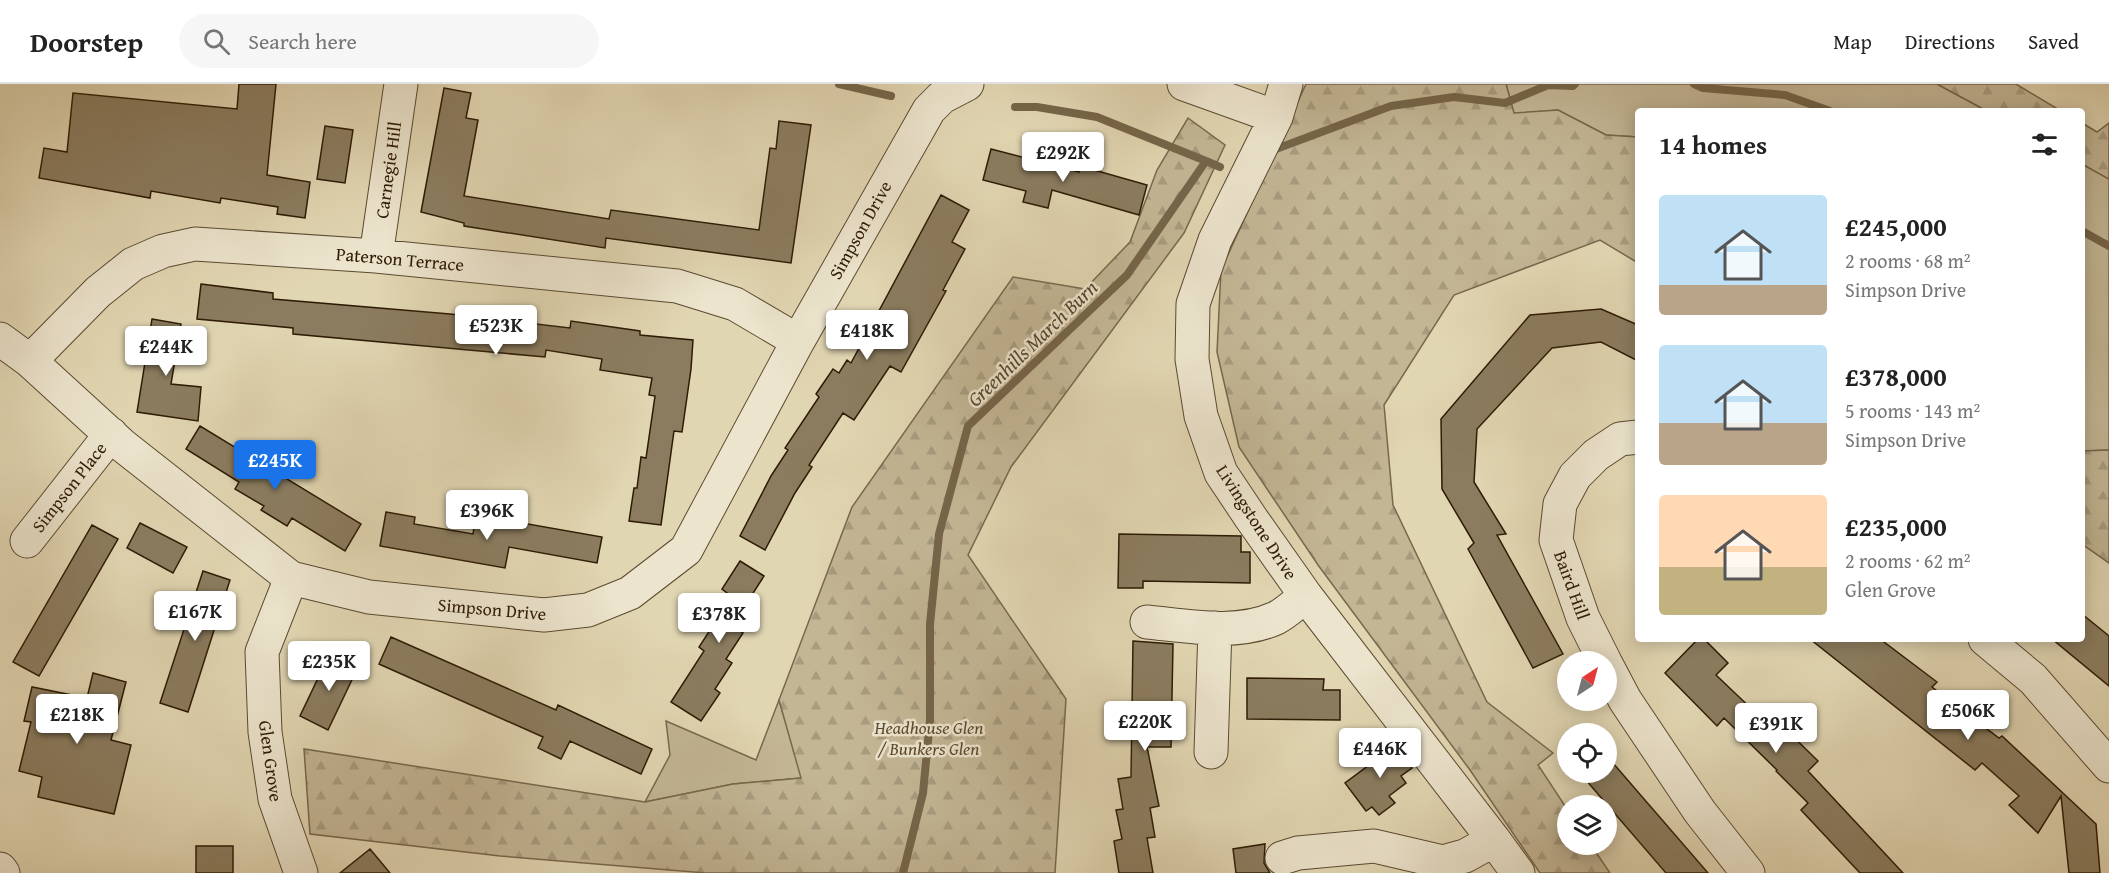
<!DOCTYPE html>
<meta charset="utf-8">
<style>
:root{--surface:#fff;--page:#f6f6f6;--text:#222;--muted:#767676;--line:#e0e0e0;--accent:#1a73e8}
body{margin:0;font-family:"Gentium Book Plus",serif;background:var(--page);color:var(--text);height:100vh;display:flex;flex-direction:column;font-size:22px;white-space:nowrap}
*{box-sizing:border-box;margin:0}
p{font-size:20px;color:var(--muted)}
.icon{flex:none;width:33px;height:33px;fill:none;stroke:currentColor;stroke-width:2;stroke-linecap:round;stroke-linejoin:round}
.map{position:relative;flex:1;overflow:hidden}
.details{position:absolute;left:1635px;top:24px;width:450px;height:534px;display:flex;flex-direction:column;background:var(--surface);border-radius:6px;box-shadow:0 3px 15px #0003}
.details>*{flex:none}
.needle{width:39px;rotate:36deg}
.controls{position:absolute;left:1557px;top:567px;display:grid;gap:12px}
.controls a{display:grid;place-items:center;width:60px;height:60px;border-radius:50%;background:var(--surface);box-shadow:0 3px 15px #0003;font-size:30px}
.price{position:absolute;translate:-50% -51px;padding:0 14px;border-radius:6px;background:#fff;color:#222;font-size:20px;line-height:39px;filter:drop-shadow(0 2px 3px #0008)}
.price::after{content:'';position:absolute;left:50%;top:36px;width:18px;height:14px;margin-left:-9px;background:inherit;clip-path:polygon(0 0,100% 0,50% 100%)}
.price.current{background:var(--accent);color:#fff}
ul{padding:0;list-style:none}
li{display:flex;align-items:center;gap:18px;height:150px;padding:0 24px}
li span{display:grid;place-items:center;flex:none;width:168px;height:120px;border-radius:6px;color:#555}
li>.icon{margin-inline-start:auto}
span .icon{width:72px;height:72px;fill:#fffc;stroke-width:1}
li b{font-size:26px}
h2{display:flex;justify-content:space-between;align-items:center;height:72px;padding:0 24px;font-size:26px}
header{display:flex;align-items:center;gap:36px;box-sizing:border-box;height:84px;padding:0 30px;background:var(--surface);border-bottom:2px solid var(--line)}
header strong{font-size:28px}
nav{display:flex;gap:33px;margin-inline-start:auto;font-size:21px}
.search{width:420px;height:54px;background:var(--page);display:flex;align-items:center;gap:15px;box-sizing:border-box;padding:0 21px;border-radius:33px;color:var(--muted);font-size:22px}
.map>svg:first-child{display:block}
</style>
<header>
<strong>Doorstep</strong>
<div class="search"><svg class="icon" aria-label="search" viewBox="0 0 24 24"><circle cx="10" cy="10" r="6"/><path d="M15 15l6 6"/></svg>Search here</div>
<nav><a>Map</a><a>Directions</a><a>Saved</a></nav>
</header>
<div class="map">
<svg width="2109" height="789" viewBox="0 0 2109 789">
<defs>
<pattern id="forest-firs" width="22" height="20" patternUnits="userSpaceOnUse" patternTransform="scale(1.5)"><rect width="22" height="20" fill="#c3b695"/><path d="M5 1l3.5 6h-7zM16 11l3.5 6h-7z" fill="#a89c7f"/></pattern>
</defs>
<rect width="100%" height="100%" fill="#e1d6b2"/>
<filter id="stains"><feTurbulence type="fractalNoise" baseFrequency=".00333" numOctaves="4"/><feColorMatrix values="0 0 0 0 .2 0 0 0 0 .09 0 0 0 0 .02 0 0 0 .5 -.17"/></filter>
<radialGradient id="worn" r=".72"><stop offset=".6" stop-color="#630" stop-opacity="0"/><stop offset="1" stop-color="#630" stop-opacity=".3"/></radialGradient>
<path fill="#c3b695" stroke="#78684d" stroke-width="1.5" d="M1506,0h431l50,27h-349v26l-32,-2 -48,-25 -44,4z
M2082,80l27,15v271l-27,1z
M779,616l23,78 -69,6 -88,18 25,-47 -4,-34 90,39z"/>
<path fill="url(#forest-firs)" stroke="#78684d" stroke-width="1.5" d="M1306,0h200l8,29 44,-3 48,25 32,2v126l-38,-23 -146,55 -70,110 9,100 94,197 66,51 -15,12 29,44 1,35 23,1 19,28h-70l-70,-103 -152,-205 -79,-118 -22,-95 4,-82z
M1937,0h79l45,27h-74z
M1188,34l37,27 -41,88 -173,234 -43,88 98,144 -11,174h-349l-206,-17 -190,-22 -6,-85 341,53 88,-18 68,-6 -22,-78 73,-193 161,-230 72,12 45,-47 27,-72z
M2082,39l15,9 12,-9v56l-27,-15z
M2109,366v113l-27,-19v-93z"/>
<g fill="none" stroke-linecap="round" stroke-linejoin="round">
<path stroke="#756549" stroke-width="8" d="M839,0l52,12
M1694,0l9,4 82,7 45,16
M1015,23h22l60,10 109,44
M1268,68l123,-46 63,-9 51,6 43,-18 25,1 2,-2
M2082,147l27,15
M903,789l20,-80 7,-73v-96l9,-90 29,-108 159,-151 79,-114 14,6"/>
</g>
<path fill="#8b7c5f" stroke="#2e1b05" stroke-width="1.5" d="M239,0h37l-9,91 43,7 -5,36 -28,-4 1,-7 -57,-9 -1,5 -69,-12 -1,7 -111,-20 5,-30 23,4 6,-59 164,16z
M444,4l27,5 -5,25 12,2 -14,76 145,23 2,-9 148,20 11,-82 6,1 3,-28 32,4 -20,138 -185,-25 -1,10 -141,-22v-3l-43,-11z
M325,42l28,4 -8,53 -28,-4z
M991,65l88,23 1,-6 67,19 -8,30 -87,-25 -4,18 -25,-6 3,-11 -43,-11z
M941,111l28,15 -17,32 13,7 -22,41 3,1 -45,81 -11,-6 -36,54 -11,-7 -34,52 3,2 -17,26 -30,57 -25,-14 31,-60 17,-26 -3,-2 34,-51 -3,-3 17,-25 6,4 8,-13 4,3z
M201,200l72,9v6l177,15 120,14 1,-7 69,10v4l53,5 -2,29 -9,63 -8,-1 -13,94 -32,-4 5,-33h3l4,-31 5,1 9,-62 -6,-1 3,-17 -52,-8 2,-11 -56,-9 -1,7 -252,-23v-6l-96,-9z
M1601,225l37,16v36l-37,-19 -49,6 -75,81 -3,53 32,52 -9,1 66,119 -30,14 -65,-119 6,-6 -32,-54 -1,-70 89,-104z
M152,235l29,5 -10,60 30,3 -3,34 -61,-9z
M200,342l161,98 -16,27 -53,-33 -5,8 -26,-16 3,-4 -29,-17 4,-7 -53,-33z
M386,428l29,5 -1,7 59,10 3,-19 126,22 -5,26 -88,-16 -4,21 -125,-22z
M140,439l47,24 -14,26 -46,-25z
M92,441l26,14 -79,137 -26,-14z
M1119,450l122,2v16h9v31l-107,-2v7h-25z
M740,477l24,15 -16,25 5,4 -16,24 6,4 -17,26 6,4 -17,26 5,4 -19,28 -30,-19 33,-51 -5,-4 17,-26 -5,-3 16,-25 -5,-4z
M203,487l27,9 -42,132 -28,-9z
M2082,530l27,22v50l-57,-47h30z
M391,553l165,73 2,-5 94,44 -11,25 -71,-33 -9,18 -23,-11 5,-11 -164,-73z
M1698,555h6l24,24 -12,12 42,40 6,-7 54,53 -10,10 95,102h-43l-59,-63 7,-7 -32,-32 1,-1 -53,-52 -7,8 -52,-53z
M1810,555h70l57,43 -5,5 67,51 3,-2 94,88 4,49h-31l-8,-77 -23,37 -29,-28 10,-9 -37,-33 -7,7z
M1133,557l40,3 -2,103h-24l12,59 -9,2 5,29 -8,1 6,35h-34l-5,-32 8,-2 -6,-29 7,-1 -5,-30 13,-2z
M330,569l28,14 -30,63 -28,-14z
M93,589l33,9 -15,58 20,5 -17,69 -76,-17 4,-20 -23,-6 12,-49 -7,-1 8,-34 55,11z
M1247,594l77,1 -1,11h17v30l-93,-1z
M1392,656l20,28 -11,8 5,7 -17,13 6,7 -16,12 -7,-8 -6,4 -21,-28 24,-18 -4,-5z
M1606,671l102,118h-42l-87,-101h27z
M1265,760l-1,19 6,10h-34l-3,-24z
M196,762h37v27h-37z
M370,765l20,24h-50z"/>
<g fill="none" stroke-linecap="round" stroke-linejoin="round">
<g stroke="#5b4a30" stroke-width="35">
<path id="minor" d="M1184,0l92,33
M1286,0l-10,33 -61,123 -22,64 -1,55 9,57 20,57 30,45 55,78 188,244 24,33
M376,172l25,-172
M0,255l30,22 92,84 169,133 78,19 175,18 44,-5 42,-17 56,-43 112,-209 131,-231 13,-13 25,-13
M30,277l68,-69 35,-28 30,-13 32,-7 181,12 301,30 58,18 63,37
M27,457l84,-107
M291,494l-29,74 3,80 10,67 26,74
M1147,538c41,4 90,14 129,-4 10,-5 20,-15 30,-22
M1985,555l48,40 76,87
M1605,578l-22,-44 -27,-78 4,-36 15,-28 21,-21 24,-16 18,-2
M1606,580l19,36 75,112 48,61
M1211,668l4,-124
M1282,774l16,-5 76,-7 69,16 22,-6 29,-16
M0,785l3,4"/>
</g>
<use href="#minor" stroke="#ece4cd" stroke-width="33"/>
</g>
<g text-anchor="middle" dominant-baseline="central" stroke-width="5" stroke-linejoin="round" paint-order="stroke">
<g font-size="18" fill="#2e1b05" stroke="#ece4cd">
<text transform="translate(388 86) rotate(-82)">Carnegie Hill</text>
<text transform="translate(860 146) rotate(-61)">Simpson Drive</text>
<text transform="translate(400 175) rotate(5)">Paterson Terrace</text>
<text transform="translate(69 403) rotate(-52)">Simpson Place</text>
<text transform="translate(1257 438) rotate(57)">Livingstone Drive</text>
<text transform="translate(1572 501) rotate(70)">Baird Hill</text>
<text transform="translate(492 525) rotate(5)">Simpson Drive</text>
<text transform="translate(271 677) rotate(82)">Glen Grove</text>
</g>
<g font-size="18" font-style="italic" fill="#5b4a30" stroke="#ece4cd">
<text x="929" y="643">Headhouse Glen<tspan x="929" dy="21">/ Bunkers Glen</tspan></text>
</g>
<g font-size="20" font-style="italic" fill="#57462d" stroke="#ece4cd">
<text transform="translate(1032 259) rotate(-44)">Greenhills March Burn</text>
</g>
</g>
<rect width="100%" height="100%" filter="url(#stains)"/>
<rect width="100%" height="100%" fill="url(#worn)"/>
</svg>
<div class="controls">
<a><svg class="needle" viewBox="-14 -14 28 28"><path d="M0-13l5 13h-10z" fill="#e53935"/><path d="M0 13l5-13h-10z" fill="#767676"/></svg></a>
<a><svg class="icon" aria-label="locate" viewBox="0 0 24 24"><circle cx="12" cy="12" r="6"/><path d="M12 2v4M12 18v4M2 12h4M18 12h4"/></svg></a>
<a><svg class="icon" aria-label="layers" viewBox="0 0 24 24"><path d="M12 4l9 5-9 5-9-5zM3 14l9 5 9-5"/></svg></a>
</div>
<b class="price" style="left:1063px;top:99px">£292K</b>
<b class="price" style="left:496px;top:272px">£523K</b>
<b class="price" style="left:867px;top:277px">£418K</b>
<b class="price" style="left:166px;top:293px">£244K</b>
<b class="price current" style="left:275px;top:407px">£245K</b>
<b class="price" style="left:487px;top:457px">£396K</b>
<b class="price" style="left:195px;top:558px">£167K</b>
<b class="price" style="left:719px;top:560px">£378K</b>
<b class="price" style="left:329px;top:608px">£235K</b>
<b class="price" style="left:1968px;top:657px">£506K</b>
<b class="price" style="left:77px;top:661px">£218K</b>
<b class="price" style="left:1145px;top:668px">£220K</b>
<b class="price" style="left:1776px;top:670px">£391K</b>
<b class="price" style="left:1380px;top:695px">£446K</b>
<section class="details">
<h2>14 homes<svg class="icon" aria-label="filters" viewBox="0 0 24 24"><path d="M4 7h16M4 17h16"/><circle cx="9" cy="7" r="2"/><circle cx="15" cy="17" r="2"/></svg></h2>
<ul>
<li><span style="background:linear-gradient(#bfe0f5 75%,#b9a48a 0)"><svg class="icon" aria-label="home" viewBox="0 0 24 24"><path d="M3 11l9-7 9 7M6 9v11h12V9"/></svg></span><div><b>£245,000</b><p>2 rooms · 68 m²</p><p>Simpson Drive</p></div></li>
<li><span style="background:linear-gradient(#bfe0f5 65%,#b9a48a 0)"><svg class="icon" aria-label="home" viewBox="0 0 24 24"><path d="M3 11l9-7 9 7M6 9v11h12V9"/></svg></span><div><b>£378,000</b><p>5 rooms · 143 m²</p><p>Simpson Drive</p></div></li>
<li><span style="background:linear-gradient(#ffd9b3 60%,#c2b280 0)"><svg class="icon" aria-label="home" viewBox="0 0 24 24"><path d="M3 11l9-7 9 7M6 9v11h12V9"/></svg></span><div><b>£235,000</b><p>2 rooms · 62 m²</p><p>Glen Grove</p></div></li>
</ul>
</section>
</div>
